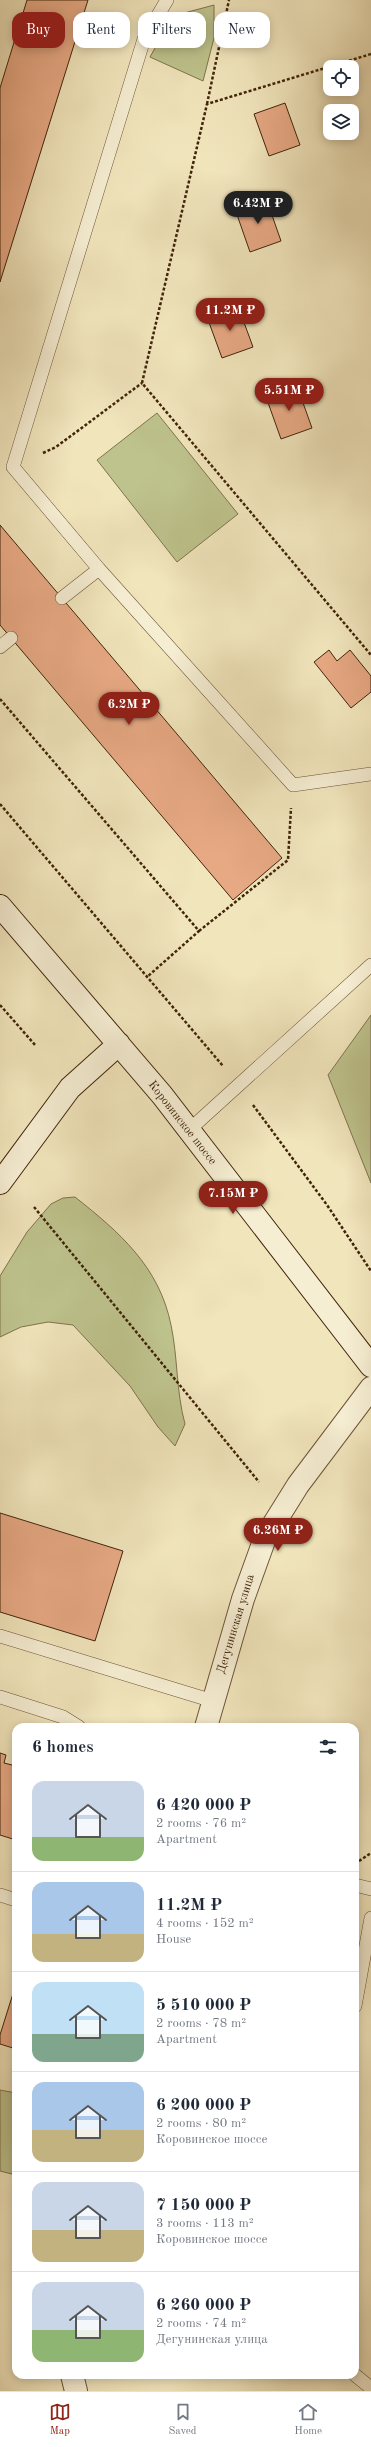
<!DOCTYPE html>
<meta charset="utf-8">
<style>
:root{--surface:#fff;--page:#f6f6f7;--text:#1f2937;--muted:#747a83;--line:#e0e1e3;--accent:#8f2418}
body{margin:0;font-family:"Old Standard TT",serif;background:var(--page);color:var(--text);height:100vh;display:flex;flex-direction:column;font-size:15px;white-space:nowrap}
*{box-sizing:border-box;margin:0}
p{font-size:13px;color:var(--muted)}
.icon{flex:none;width:22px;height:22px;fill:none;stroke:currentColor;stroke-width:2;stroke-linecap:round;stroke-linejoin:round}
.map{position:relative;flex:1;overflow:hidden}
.sheet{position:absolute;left:12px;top:1723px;width:347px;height:656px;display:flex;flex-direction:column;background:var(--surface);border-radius:12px;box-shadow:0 2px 10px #0003}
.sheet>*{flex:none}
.guide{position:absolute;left:12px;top:12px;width:347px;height:36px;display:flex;gap:8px}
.controls{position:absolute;left:323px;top:60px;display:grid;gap:8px}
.controls a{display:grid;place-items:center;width:36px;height:36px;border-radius:8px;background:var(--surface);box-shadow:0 2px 10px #0003;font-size:20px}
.price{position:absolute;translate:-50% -34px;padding:0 9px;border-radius:14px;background:var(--accent);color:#fff;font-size:13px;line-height:26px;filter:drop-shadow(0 1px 2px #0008)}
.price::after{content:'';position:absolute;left:50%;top:24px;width:12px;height:9px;margin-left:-6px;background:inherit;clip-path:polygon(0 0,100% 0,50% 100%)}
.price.active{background:#222;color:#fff}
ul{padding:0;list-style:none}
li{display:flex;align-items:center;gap:12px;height:100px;padding:0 20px}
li+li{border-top:1px solid var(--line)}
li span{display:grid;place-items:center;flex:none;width:112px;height:80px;border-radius:12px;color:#555}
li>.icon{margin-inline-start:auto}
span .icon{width:48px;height:48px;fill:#fffc;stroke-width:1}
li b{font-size:17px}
h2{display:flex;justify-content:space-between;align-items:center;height:48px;padding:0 20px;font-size:17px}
.tag{padding:0 14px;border-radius:12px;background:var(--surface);box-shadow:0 2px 10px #0003;font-size:14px;line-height:36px}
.tag.active{background:var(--accent);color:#fff}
.tabs{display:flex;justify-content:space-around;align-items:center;height:56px;border-top:1px solid var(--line);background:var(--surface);font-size:11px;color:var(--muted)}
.tabs a{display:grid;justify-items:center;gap:2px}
.tabs .active{color:var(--accent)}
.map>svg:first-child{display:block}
</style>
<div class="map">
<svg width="371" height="2391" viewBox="0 0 371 2391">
<rect width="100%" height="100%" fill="#f1e5bc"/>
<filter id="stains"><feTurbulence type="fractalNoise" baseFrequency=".005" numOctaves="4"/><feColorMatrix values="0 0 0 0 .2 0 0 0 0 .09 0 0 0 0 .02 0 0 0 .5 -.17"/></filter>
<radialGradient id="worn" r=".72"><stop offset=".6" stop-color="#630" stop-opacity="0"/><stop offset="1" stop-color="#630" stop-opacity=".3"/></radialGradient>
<path fill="#bec38d" stroke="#7f744c" d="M214,5v33l-11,43 -53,-24 23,-41z
M157,413l81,101 -61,48 -80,-102z
M371,1015v168l-43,-108z
M75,1197c44,35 84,69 96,128 7,33 5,66 14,99l-10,22 -17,-19 -28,-41 -57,-61 -25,-3 -27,5 -21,10v-61l27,-44 24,-28 12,-6z
M0,2090l16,3v63l-4,18 -12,-3z"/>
<path fill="#e7a984" stroke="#40240a" d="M27,0h61l-88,282v-194z
M285,103l15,42 -31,11 -15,-42z
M266,198l15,43 -31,11 -15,-43z
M238,306l15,41 -31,11 -15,-41z
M297,386l15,42 -31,11 -15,-42z
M0,525l282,333 -49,42 -233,-275z
M329,650l8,11 13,-11 21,26v16l-20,16 -37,-46z
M0,1513l123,38 -28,90 -95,-29z
M0,1753l6,2 -2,8 12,3v74l-16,-5z
M16,1984v65l-16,-5v-9z"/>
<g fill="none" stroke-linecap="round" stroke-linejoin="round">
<g stroke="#6c5436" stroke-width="14">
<path id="lane" d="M167,0l-23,39 -131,428 86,102 194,216 78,-11
M62,598l37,-29
M0,647l11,-9
M188,1131l183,-166
M0,1636l213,65
M0,1697l63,20 16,10
M355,1885l16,4
M0,1895l16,5
M355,2006l16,-88
M355,2375l16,13"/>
</g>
<g stroke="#6c5436" stroke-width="24">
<path id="street" d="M206,1727l37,-128 22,-61 33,-53 73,-97
M72,2375l4,16"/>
</g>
<g stroke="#40240a" stroke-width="24">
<path id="secondary" d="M0,906l162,189 209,271
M0,1183l70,-95 49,-44"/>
</g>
<path stroke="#40240a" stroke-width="2.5" stroke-dasharray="3 2" stroke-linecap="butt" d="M371,54l-164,50 -65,279 229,272
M207,104l22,-104
M43,453l13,-6 86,-64
M0,699l199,232 -52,46
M0,804l223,262
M199,931l89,-71 3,-52
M0,1005l36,41
M253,1105l74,100 44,66
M34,1207l225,275
M359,1861l12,-8"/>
<use href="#lane" stroke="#f6eed3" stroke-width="13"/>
<use href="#street" stroke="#f6eed3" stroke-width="22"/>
<use href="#secondary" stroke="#f6eed3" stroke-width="22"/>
</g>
<g text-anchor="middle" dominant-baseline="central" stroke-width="3" stroke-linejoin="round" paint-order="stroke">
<g font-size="12" fill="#40240a" stroke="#f6eed3">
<text transform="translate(182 1123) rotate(52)">Коровинское шоссе</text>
<text transform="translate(236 1624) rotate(-73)">Дегунинская улица</text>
</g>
</g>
<rect width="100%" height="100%" filter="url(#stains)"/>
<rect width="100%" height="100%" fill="url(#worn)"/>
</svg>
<div class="controls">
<a><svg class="icon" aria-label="locate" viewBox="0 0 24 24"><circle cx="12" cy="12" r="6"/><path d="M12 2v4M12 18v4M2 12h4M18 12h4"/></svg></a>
<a><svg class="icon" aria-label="layers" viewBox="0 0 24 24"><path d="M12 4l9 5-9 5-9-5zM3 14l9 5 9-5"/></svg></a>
</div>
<b class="price active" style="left:258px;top:225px">6.42M ₽</b>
<b class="price" style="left:230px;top:332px">11.2M ₽</b>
<b class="price" style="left:289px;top:412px">5.51M ₽</b>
<b class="price" style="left:129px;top:726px">6.2M ₽</b>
<b class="price" style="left:233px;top:1215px">7.15M ₽</b>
<b class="price" style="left:278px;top:1552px">6.26M ₽</b>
<div class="guide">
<a class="tag active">Buy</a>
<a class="tag">Rent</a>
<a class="tag">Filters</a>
<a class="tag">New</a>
</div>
<section class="sheet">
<h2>6 homes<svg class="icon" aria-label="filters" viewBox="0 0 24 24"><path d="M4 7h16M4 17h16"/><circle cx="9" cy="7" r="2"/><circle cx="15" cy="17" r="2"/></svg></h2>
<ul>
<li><span style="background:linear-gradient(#c9d6e8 70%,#8fb573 0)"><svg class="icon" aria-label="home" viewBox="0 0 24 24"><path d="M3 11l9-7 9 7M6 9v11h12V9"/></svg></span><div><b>6 420 000 ₽</b><p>2 rooms · 76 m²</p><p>Apartment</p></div></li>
<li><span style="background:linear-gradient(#a9c7e8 65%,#c2b280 0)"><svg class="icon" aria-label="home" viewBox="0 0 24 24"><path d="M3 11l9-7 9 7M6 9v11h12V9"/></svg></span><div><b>11.2M ₽</b><p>4 rooms · 152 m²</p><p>House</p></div></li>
<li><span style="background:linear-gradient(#bfe0f5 65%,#7fa58c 0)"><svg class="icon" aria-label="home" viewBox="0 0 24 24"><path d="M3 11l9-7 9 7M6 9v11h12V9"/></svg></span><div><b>5 510 000 ₽</b><p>2 rooms · 78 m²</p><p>Apartment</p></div></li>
<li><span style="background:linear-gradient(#a9c7e8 60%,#c2b280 0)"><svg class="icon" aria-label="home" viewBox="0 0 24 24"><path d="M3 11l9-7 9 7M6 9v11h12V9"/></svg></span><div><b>6 200 000 ₽</b><p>2 rooms · 80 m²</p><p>Коровинское шоссе</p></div></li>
<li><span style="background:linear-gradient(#c9d6e8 60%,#c2b280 0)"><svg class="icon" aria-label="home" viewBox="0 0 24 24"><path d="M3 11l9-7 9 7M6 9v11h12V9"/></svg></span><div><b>7 150 000 ₽</b><p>3 rooms · 113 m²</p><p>Коровинское шоссе</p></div></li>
<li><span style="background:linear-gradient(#c9d6e8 60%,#8fb573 0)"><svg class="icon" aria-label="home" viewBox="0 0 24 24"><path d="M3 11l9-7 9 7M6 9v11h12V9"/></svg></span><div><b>6 260 000 ₽</b><p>2 rooms · 74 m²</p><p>Дегунинская улица</p></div></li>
</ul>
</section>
</div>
<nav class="tabs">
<a class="active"><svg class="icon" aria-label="map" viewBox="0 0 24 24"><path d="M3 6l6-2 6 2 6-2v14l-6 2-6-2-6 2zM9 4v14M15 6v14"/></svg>Map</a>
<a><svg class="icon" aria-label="saved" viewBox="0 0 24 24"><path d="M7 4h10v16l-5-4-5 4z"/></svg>Saved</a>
<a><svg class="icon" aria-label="home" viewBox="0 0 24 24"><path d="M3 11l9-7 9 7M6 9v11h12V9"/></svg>Home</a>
</nav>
